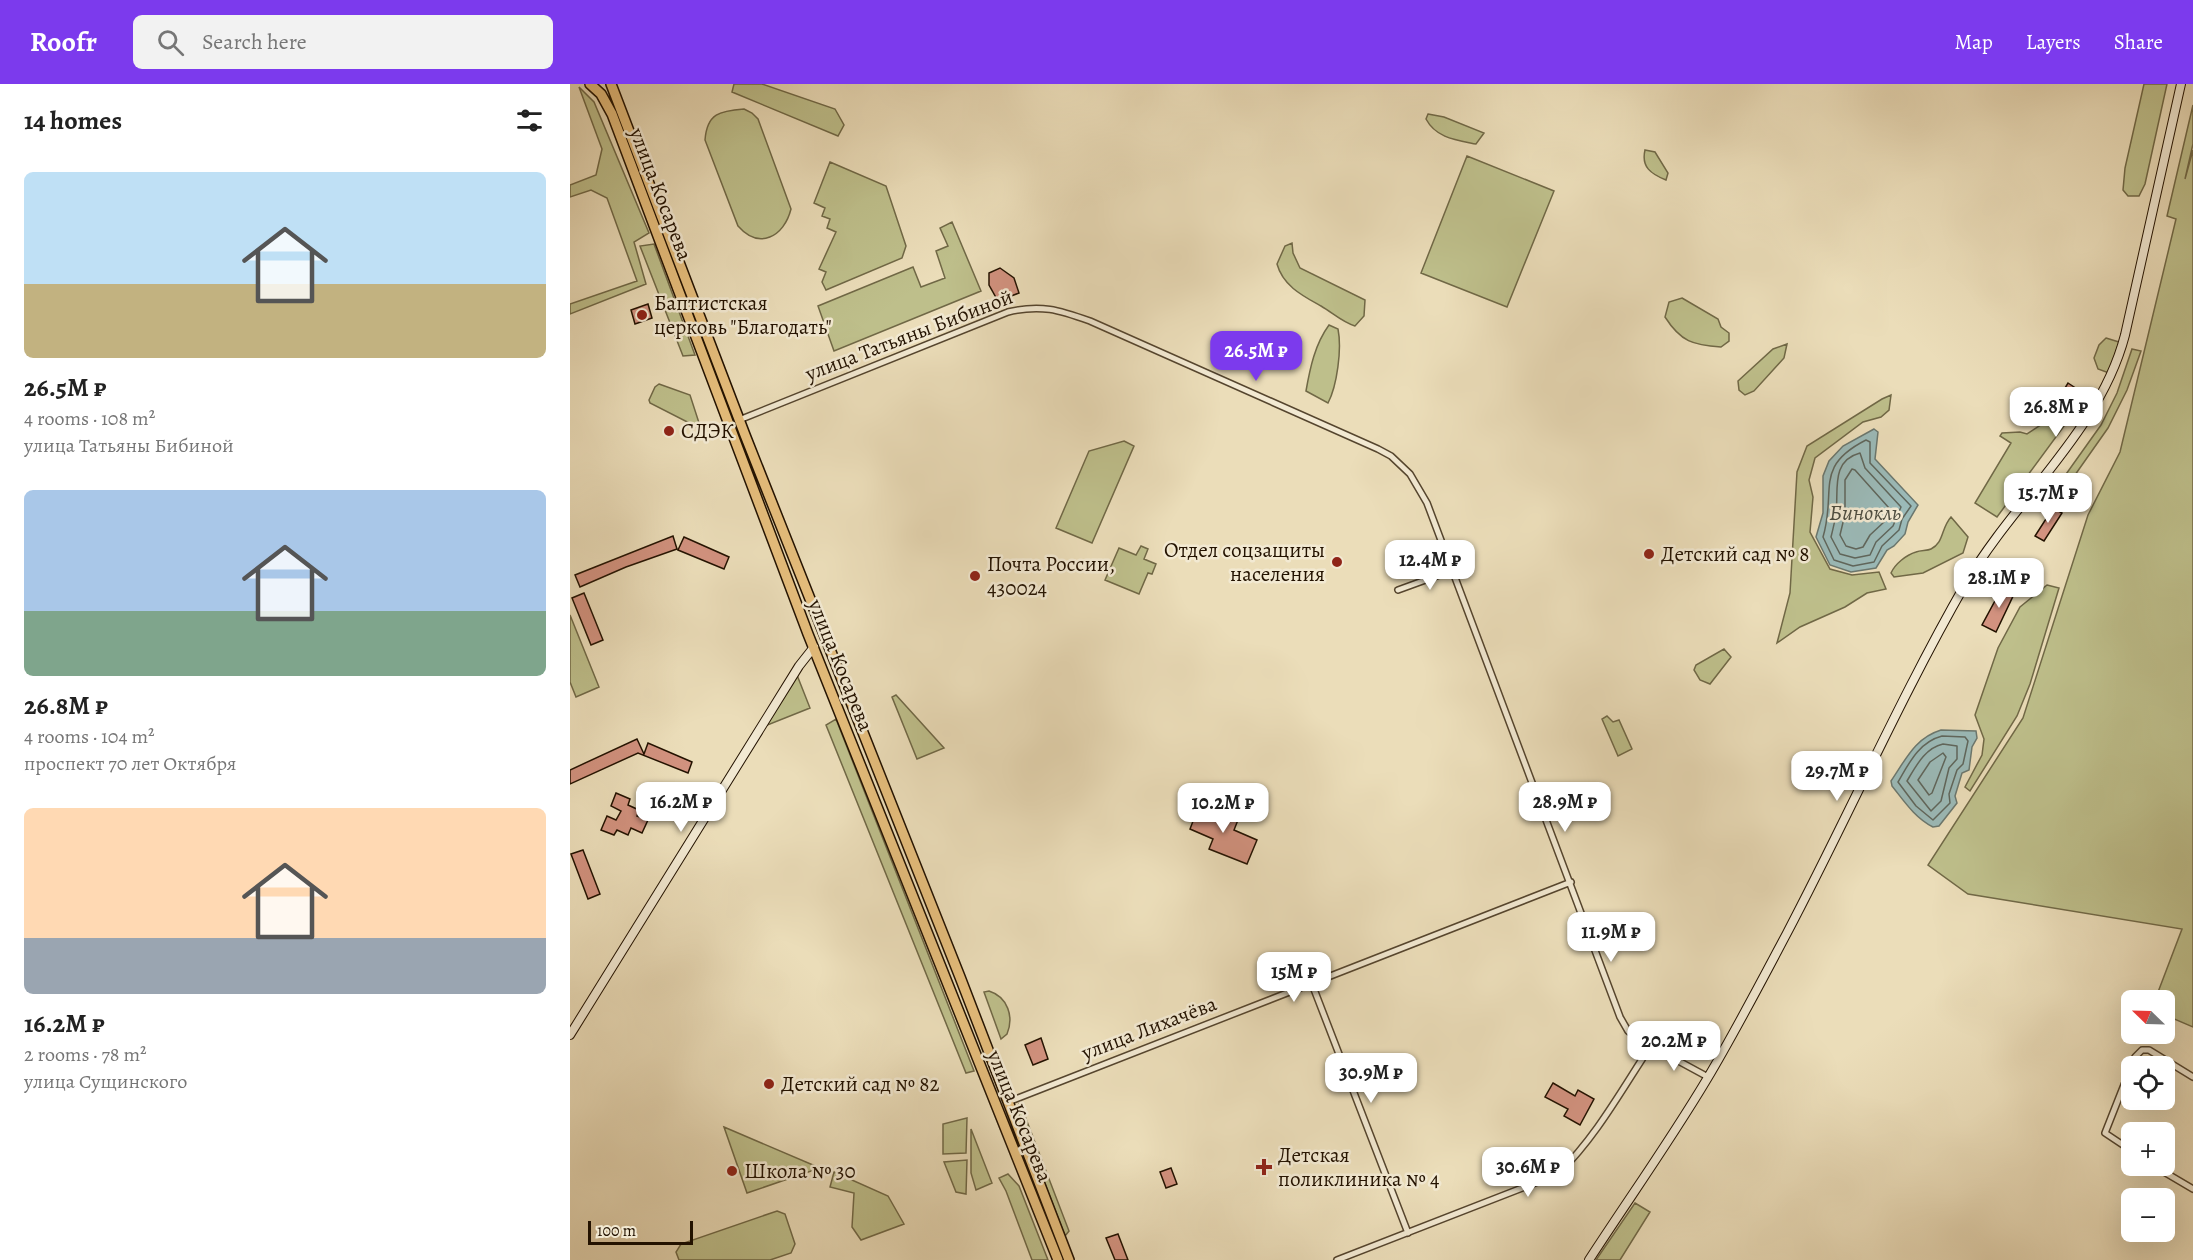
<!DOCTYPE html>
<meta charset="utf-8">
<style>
:root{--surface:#fff;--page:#f2f2f2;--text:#222;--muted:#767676;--accent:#7c3aed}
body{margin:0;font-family:Alegreya,serif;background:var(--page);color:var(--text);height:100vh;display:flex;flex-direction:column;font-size:22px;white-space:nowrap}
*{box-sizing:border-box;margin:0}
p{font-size:20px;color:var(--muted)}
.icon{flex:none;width:33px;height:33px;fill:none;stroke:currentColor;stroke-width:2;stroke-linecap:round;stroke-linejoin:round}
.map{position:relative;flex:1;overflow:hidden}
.sheet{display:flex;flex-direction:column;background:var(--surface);width:570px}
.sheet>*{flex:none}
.needle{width:39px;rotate:293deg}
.buttons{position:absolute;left:1551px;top:906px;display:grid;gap:12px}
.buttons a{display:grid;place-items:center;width:54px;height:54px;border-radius:9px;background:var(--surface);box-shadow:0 6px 24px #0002;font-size:30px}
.scale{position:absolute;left:18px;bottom:15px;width:105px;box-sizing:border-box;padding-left:6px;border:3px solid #231200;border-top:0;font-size:16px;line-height:21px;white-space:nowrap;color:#231200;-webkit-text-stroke:4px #f2e9d2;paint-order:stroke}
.price{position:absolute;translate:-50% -51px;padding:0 14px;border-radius:12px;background:#fff;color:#222;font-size:20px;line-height:39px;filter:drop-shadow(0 2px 3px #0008)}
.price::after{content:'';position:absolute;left:50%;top:36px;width:18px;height:14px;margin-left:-9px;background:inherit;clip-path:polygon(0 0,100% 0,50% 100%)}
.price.current{background:var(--accent);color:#fff}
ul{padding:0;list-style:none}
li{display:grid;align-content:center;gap:12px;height:318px;padding:0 24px}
li span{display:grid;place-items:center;height:186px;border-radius:9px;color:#555}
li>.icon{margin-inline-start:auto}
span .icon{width:108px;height:108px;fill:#fffc;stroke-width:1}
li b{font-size:26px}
h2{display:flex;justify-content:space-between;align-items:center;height:72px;padding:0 24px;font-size:26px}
header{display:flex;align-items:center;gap:36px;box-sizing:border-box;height:84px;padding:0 30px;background:var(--accent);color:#fff}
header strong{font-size:28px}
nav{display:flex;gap:33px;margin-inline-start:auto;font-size:21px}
.search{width:420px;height:54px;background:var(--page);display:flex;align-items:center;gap:15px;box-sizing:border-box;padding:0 21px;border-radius:9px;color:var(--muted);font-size:22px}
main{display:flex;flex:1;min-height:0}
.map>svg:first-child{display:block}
</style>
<header>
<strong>Roofr</strong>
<div class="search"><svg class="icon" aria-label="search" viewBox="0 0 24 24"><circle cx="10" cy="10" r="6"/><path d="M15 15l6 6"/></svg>Search here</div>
<nav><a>Map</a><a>Layers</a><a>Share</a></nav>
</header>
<main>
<section class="sheet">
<h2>14 homes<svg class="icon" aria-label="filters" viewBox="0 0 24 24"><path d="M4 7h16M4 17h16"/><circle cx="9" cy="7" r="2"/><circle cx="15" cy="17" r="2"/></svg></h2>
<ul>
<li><span style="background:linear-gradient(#bfe0f5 60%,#c2b280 0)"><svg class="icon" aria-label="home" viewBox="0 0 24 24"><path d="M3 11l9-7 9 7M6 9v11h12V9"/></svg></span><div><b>26.5M ₽</b><p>4 rooms · 108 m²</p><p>улица Татьяны Бибиной</p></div></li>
<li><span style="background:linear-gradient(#a9c7e8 65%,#7fa58c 0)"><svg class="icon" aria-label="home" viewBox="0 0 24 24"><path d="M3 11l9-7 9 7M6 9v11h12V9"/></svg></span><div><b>26.8M ₽</b><p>4 rooms · 104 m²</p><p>проспект 70 лет Октября</p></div></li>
<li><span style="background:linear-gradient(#ffd9b3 70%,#9aa5b1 0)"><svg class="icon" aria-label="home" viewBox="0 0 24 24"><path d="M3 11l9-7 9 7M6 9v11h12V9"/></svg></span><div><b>16.2M ₽</b><p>2 rooms · 78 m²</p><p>улица Сущинского</p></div></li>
</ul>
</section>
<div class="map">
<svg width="1623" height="1176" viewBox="0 0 1623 1176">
<rect width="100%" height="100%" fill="#ebddb9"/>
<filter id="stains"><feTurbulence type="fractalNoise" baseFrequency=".00333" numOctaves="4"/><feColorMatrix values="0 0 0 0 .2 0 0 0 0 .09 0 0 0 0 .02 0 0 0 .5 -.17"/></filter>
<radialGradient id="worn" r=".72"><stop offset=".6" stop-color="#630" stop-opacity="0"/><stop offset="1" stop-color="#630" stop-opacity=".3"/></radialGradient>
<path fill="#bebf8b" stroke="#706846" stroke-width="1.5" d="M164,0h28l73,25 9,16 -6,11 -106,-44z
M1574,0h23l-22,100 -6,12h-11l-5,-6 2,-22z
M9,3l15,15 55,131 -15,9 12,42 -76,30v-10l67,-23 -30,-83 -16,-8 -21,7v-12l26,-10 6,-26z
M1623,21v39l-8,35 8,-29v877l-28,-12 -1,-15h-9l27,-71 -214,-35 -40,-29 95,-147 65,-203 32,-63 56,-233 -9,-3z
M174,25l8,4 6,6 33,90c-7,28 -32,41 -53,17l-33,-86c2,-27 15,-29 39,-31z
M858,30l16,3 40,16 -8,11c-20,-4 -40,-6 -50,-25z
M1075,66l10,2 13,21 -2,7c-15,-6 -25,-13 -21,-30z
M897,72l87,35 -47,116 -86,-34z
M260,78l56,24 20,60 -4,12 -76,32 -4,-8 4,-10 -7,-3 17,-37 -9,-4 3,-9 -8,-3 3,-8 -11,-5z
M382,138l29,69 -147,60 -16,-45 95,-39 8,20 24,-9 -9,-27 12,-5 -8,-18z
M722,159l1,10 7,15 65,32 -1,16 -9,10c-13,-4 -22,-13 -34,-20 -18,-10 -38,-20 -44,-42l8,-18z
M84,160l41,111 -12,1 -43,-110z
M1112,214l36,21 3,8 8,6v8l-8,6c-28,-2 -40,-5 -56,-30l4,-15z
M759,241l9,4c4,20 -1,57 -10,74l-22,-12c4,-23 9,-47 23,-66z
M1536,254l13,4 -10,31 -11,-4 -4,-11 5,-13z
M1217,260l-3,14 -30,33 -9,4 -6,-5 -1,-9 35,-32z
M1562,265l9,2 -14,39 -19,38 -52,74 -7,-4 52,-73 16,-32z
M89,300l31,11 11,34 -51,-26 -1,-3 6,-13z
M1321,311l-2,15 -8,7 -18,5 -48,36 -6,22 4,17 -3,35 20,37 22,6 27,-3 7,17 -19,4 -22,14 -45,20 -23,16 13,-50 7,-121 10,-26 75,-47z
M1486,331l11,7 -70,95 -22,-14 36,-60 -11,-7 2,-3 18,-1 7,2z
M554,357l10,5 -42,97 -36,-15 33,-77z
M1381,433l17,20 -5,16 -40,20 -29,4 -3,-4c4,-9 15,-18 25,-21 5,-2 11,-1 15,-3 13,-6 10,-21 20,-32z
M571,462l7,3 -4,10 12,5 -4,10 -4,-1 -9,21 -34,-14 14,-32 17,7z
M1477,501l12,3 -29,96 -13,32 -47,75 -5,-4 17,-32 2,-16 -9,-24 23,-67 22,-41z
M0,531l29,72 -23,10 -6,-15z
M1154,565l7,8 -21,27 -10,-4 -6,-10 2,-5z
M227,591l13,33 -45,18z
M326,611l48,53 -27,11 -25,-62z
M1037,632l6,6 6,-2 13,29 -14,7 -16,-37z
M266,635l138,352 -8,2 -140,-348z
M419,907c19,6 25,26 18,43l-6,5 -17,-47z
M451,1017l2,10 46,120 -4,5 -49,-128z
M397,1034l-1,35 -23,1v-30z
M154,1043l96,41 -73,25z
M401,1045l21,54 -16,7 -5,-17z
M397,1076l-1,34 -10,-2 -12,-30z
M264,1088l54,24 16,28 -43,16 -9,-13 2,-34 -24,-6z
M438,1090l11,12 29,74h-16l-26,-69 -7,-13z
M1065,1119l15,9 -30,48h-24z
M207,1127l8,3 10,30 -4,9 -21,7h-91l-3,-8 5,-8z"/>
<path fill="#9bbab8" stroke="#6b776e" stroke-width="1.5" d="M1304,345l4,3 -3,27 43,46 -10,17 -3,12 -11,12 -7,4 -11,18 -25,4 -21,-7 -14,-28 7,-24v-37l6,-15 14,-15z
M1371,646l35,1 1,7 -5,9 -3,23 -7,3 -7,23 2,7 -18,23 -6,1c-18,-9 -29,-26 -41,-41l-1,-5c15,-22 24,-43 50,-51z"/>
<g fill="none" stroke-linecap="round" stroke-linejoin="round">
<path stroke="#5f665c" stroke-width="1.5" d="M1296,356l4,2v21l41,43 -9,13 -3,11 -17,16 -8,16 -21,4 -19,-6 -11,-23c14,-47 -10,-70 43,-97z
M1290,369l5,15 36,39 -8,19 -17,16 -6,13 -15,3 -15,-4 -9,-17c2,-8 4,-16 5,-23 3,-23 -6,-53 24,-61z
M1282,385l3,1 34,38 -5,14 -14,13 -7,12 -7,2 -10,-3 -6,-11 5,-21v-34z
M1372,652l23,1 3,4 -5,23 -6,6 -8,24 1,9 -17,17 -17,-14 -18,-24c11,-19 21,-40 44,-46z
M1373,660l14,2v13l-8,9 -8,33 -10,10 -24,-30c9,-15 18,-33 36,-37z
M1373,669l3,4 -14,36 -3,2 -11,-15 12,-18z"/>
</g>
<path fill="#d2927f" stroke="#231200" stroke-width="1.5" d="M430,184l14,10 5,15 -21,8 -9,-16v-12z
M78,220l4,14 -17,6 -4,-14z
M1498,299l12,8 -13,22 -13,-7z
M1483,424l9,5 -18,28 -9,-5z
M103,452l4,13 -51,18 -46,20 -5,-12z
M114,453l45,20 -5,12 -46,-19z
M1433,502l12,6 -19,40 -14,-7z
M14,509l19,47 -12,5 -19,-47z
M67,655l7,15 4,-11 44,19 -4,11 -50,-20 -68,31v-14z
M46,709l14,6 -2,6 11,5 -2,6 11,4 -6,13 -11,-5 -3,7 -11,-5 -3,5 -13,-5 6,-14 9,4 5,-9 -10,-5z
M630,719l38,17 -4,10 23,10 -10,24 -38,-15 4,-10 -23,-10z
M13,766l17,44 -12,5 -17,-45z
M471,954l7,21 -15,6 -8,-20z
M983,999l22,13 3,-6 16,9 -14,26 -16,-9 4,-7 -23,-12z
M601,1084l6,16 -11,4 -6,-16z
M548,1150l10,26h-13l-9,-22z"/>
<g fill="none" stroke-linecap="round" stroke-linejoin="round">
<g stroke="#55452e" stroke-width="8">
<path id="street" d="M169,336l269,-108c33,-8 51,-2 82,9l288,128 13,7 19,18 17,29 193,514 8,14 8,7 72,39
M828,506l55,-20
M742,900l96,249
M438,1018l563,-220
M1562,1067l-27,-18 30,-76 7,-7h7l44,27
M1584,1082l39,23
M767,1176l221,-86c38,-37 63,-83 92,-127"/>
</g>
<g stroke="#231200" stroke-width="10">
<path id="secondary" d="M0,951l229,-369 15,-19
M1019,1176c39,-60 81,-119 118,-181 28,-47 54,-97 80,-146 61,-116 114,-237 179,-350 49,-84 134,-152 159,-248l56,-251"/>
</g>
<g stroke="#231200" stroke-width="12">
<path id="primary" d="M20,0l11,10 11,20 196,520 250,626
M41,0l134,351 215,542 109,283"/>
</g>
<use href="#street" stroke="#f2e9d2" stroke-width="5"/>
<use href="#secondary" stroke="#f2e9d2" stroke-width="8"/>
<use href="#primary" stroke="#e6be7c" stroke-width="9"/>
</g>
<g fill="#8f2418" stroke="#f2e9d2" stroke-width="2">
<circle cx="72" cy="231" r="6"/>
<circle cx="99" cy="347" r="6"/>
<circle cx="1079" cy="470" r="6"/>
<circle cx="767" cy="478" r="6"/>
<circle cx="405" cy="492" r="6"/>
<circle cx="199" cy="1000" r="6"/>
<path d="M691 1074h6v6h6v6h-6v6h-6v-6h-6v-6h6z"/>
<circle cx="162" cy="1087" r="6"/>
</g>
<g text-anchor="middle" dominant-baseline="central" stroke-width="5" stroke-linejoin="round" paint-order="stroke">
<g font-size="21" fill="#231200" stroke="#f2e9d2">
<text transform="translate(91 110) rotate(69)">улица Косарева</text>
<text transform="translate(339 251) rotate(-21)">улица Татьяны Бибиной</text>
<text transform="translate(271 581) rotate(68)">улица Косарева</text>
<text transform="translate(579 944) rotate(-21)">улица Лихачёва</text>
<text transform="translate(450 1032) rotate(68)">улица Косарева</text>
</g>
<g font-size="21" fill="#231200" stroke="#f2e9d2" text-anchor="start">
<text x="84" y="219">Баптистская<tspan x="84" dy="24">церковь "Благодать"</tspan></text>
<text x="111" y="347">СДЭК</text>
<text x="755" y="466" text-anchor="end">Отдел соцзащиты<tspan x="755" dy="24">населения</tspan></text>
<text x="1091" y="470">Детский сад № 8</text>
<text x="417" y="480">Почта России,<tspan x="417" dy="24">430024</tspan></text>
<text x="211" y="1000">Детский сад № 82</text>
<text x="708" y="1071">Детская<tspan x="708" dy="24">поликлиника № 4</tspan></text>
<text x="174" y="1087">Школа № 30</text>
</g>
<g font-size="22" font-style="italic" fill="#4d4d40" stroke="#f2e9d2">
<text x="1295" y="429">Бинокль</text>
</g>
</g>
<rect width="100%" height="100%" filter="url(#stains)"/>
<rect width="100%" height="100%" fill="url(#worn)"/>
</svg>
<div class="buttons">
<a><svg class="needle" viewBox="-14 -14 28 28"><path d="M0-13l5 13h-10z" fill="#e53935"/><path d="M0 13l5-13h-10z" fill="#767676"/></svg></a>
<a><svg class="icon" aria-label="locate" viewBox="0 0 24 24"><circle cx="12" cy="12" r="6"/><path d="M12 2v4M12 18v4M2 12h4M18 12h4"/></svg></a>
<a>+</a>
<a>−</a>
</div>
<div class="scale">100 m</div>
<b class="price current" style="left:686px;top:298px">26.5M ₽</b>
<b class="price" style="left:1486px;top:354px">26.8M ₽</b>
<b class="price" style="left:1478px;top:440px">15.7M ₽</b>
<b class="price" style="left:860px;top:507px">12.4M ₽</b>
<b class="price" style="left:1429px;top:525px">28.1M ₽</b>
<b class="price" style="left:1267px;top:718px">29.7M ₽</b>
<b class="price" style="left:111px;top:749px">16.2M ₽</b>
<b class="price" style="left:995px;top:749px">28.9M ₽</b>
<b class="price" style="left:653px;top:750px">10.2M ₽</b>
<b class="price" style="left:1041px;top:879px">11.9M ₽</b>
<b class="price" style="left:724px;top:919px">15M ₽</b>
<b class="price" style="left:1104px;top:988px">20.2M ₽</b>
<b class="price" style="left:801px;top:1020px">30.9M ₽</b>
<b class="price" style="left:958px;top:1114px">30.6M ₽</b>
</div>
</main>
